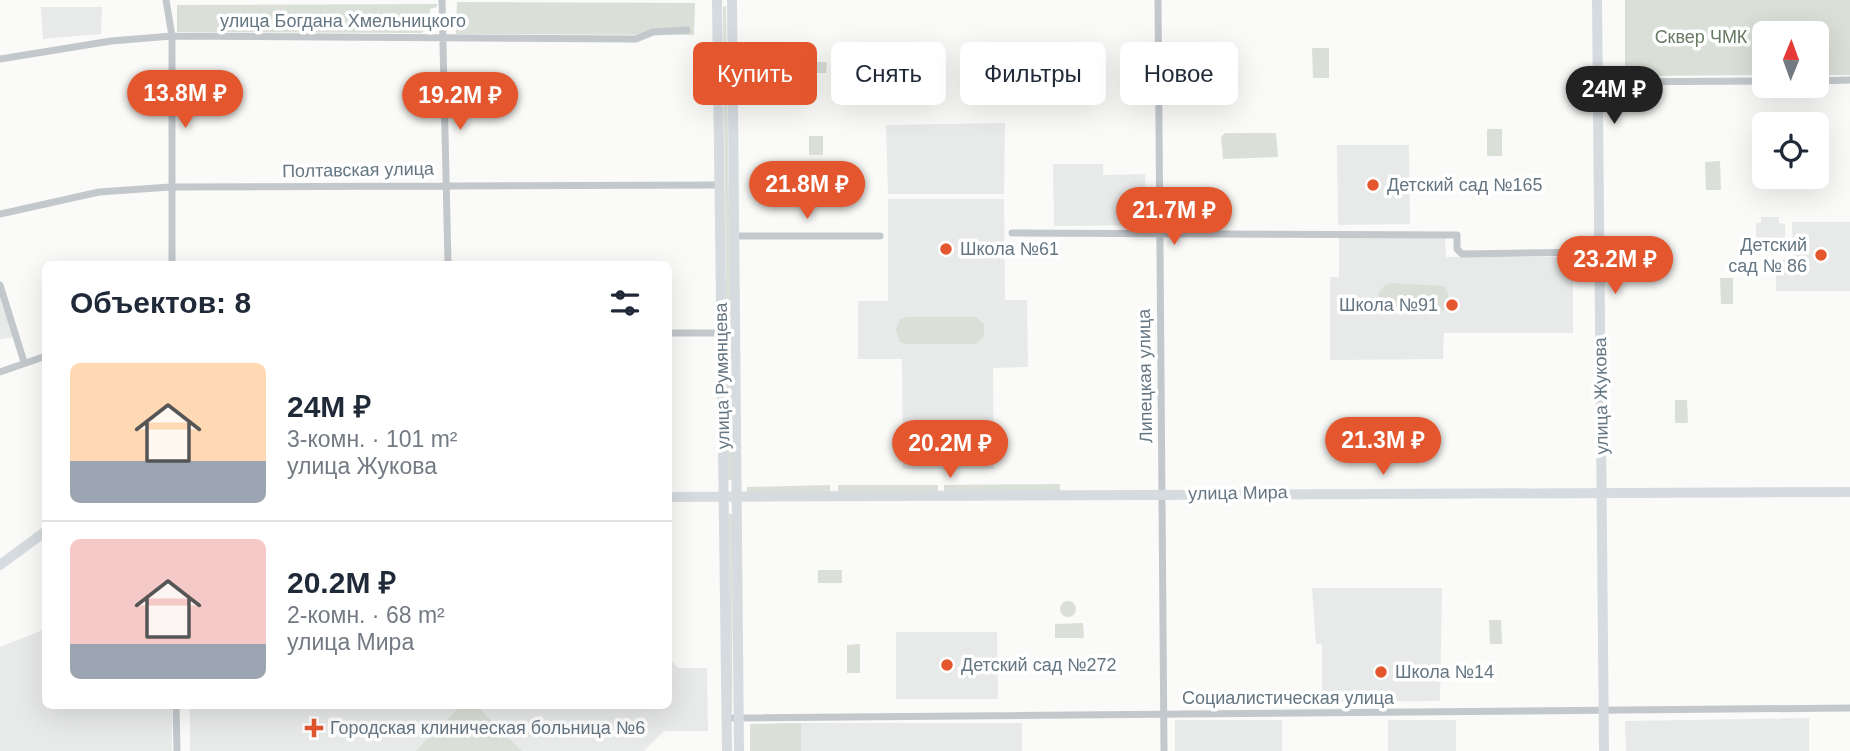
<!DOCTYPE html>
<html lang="ru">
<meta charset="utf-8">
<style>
:root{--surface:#fff;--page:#f6f6f7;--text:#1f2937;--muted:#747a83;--line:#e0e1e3;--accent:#e4572e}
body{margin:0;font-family:Helvetica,sans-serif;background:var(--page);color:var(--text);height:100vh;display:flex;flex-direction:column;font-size:26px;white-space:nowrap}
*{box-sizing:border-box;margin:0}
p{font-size:23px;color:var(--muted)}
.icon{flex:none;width:38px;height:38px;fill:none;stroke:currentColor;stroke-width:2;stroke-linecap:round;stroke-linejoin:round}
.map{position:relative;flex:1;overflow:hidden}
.panel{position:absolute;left:42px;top:261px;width:630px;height:448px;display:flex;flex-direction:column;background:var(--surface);border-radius:10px;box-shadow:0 7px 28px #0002}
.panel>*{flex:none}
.top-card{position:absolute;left:693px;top:42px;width:665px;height:63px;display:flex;gap:14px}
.needle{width:46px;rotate:1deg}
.controls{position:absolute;left:1752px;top:21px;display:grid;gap:14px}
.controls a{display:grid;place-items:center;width:77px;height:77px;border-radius:10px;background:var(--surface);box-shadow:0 7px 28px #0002;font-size:35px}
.price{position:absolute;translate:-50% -60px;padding:0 16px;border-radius:24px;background:var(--accent);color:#fff;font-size:23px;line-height:46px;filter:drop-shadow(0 2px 4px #0008)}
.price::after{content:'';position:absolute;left:50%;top:42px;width:21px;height:16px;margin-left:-10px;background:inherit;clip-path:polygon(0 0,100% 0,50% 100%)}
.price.selected{background:#222;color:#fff}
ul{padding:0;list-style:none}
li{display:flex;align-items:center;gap:21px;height:175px;padding:0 28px}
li+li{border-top:2px solid var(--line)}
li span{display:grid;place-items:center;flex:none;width:196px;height:140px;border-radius:10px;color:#555}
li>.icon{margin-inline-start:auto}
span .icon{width:84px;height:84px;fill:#fffc;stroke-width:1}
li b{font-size:30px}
h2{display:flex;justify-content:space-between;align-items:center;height:84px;padding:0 28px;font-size:30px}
.chip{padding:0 24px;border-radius:10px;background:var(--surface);box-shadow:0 7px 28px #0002;font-size:24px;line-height:63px}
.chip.selected{background:var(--accent);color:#fff}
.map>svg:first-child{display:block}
</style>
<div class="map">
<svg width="1850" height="751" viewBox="0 0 1850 751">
<rect width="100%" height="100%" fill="#fafaf8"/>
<path fill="#e8e9e9" d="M41,7h61l-1,27 -58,5z
M1005,123l-1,71h-116l-2,-69z
M1337,145h72l1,79 -72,1z
M1053,164h50v11l42,-1 1,51 -92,1z
M888,199h116l1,101h22l1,67 -35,1 1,101h-91l-1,-110h-44v-58h30z
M1761,217h18v6l6,1v22h-29v-23l5,-1z
M1792,222h58v69h-74v-31l17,-1z
M1339,238h106l1,19h127v76h-129l-1,26 -113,1v-83h9z
M0,294l15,43 -15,2z
M1312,588h130l-2,113 -118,1v-58h-6z
M45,629l1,76h126v46h-172v-104z
M896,632h101l1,67h-102z
M669,658l9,10h29l1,63h-44l-20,20h-122l-46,-46h192z
M190,705h271l-46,46h-225z
M1809,718v33h-183l-1,-30z
M1175,720h107v31h-107z
M1388,720h68v31h-68z
M801,723h221v28h-221z"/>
<path fill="#dadfd7" d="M1625,0h225v75h-33l-1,-42h-52v42l-139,1z
M457,2l238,1 -1,32 -238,-1z
M437,4v3l-7,2v13l-8,11 -245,-1v-27z
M726,6l7,474h-5l-5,-473z
M1312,48h17v30h-16z
M807,62h20l-1,11h-20z
M1487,129h15v27h-15z
M1225,133h51l2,24 -55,2 -2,-22z
M809,136h14v19h-14z
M1720,161l1,29h-15l-1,-28z
M1720,278h13v26h-12z
M1391,283l53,3c8,12 6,24 -9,28l-52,-3 -5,-17 5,-7z
M906,317h70l8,7v12l-8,8h-71l-5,-2 -4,-12 4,-11z
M1675,400h12l1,23h-13z
M1060,484v7h-116v-6z
M830,485v7l-83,1v-6z
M838,485h100v6l-100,1z
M729,514h4l-1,199 -1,-2z
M818,570h24v13h-24z
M1060 609a8 8 0 1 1 16 0a8 8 0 1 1-16 0Z
M1489,620h12l1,24h-12z
M1083,623l1,15h-29v-14z
M860,644v29h-13v-28z
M461,705h15l46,46h-107z
M801,723v28h-51v-27z"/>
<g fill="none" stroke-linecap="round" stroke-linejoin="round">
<path stroke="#c3c8cc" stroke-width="7" d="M166,0l6,36v228
M442,0l6,264
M1158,0l6,751
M0,59l111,-18 61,-5 464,3 17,-7 34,-2
M1816,81l34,-1
M1598,82l166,-1
M0,214l99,-22 71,-5 549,-2
M1012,233l445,2v14l5,5 137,-2
M734,236h146
M0,285l24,77
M668,333h53
M0,372l46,-16
M176,705l1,46
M726,718l1124,-10"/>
<path stroke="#d6dbdf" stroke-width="10" d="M717,0l10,751
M732,0l7,751
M1597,0l7,751
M668,497l1182,-5
M0,565l46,-34"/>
</g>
<g fill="#e4572e" stroke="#fff" stroke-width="2.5">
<circle cx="1373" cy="185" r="7"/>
<circle cx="946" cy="249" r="7"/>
<circle cx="1821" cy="255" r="7"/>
<circle cx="1452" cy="305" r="7"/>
<circle cx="947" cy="665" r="7"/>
<circle cx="1381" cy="672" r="7"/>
<path d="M310.5 717.5h7v7h7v7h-7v7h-7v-7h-7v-7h7z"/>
</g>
<g text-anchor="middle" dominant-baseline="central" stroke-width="7" stroke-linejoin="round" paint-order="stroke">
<g font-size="18" fill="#657683" stroke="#fff">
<text x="343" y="21">улица Богдана Хмельницкого</text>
<text transform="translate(358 170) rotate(-1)">Полтавская улица</text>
<text transform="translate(722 376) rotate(-91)">улица Румянцева</text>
<text transform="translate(1145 376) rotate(-91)">Липецкая улица</text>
<text transform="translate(1601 396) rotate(-91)">улица Жукова</text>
<text transform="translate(1238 493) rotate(-1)">улица Мира</text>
<text x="1288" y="698">Социалистическая улица</text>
</g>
<g font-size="18" fill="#687a64" stroke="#fff">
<text x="1701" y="37">Сквер ЧМК</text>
</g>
<g font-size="18" fill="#657683" stroke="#fff" text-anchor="start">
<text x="1387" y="185">Детский сад №165</text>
<text x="1807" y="245" text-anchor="end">Детский<tspan x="1807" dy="21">сад № 86</tspan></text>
<text x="960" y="249">Школа №61</text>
<text x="1438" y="305" text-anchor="end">Школа №91</text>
<text x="961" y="665">Детский сад №272</text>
<text x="1395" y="672">Школа №14</text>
<text x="330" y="728">Городская клиническая больница №6</text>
</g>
</g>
</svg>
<div class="controls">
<a><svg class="needle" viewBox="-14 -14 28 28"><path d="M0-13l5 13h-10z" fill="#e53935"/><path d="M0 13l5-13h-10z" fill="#747a83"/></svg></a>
<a><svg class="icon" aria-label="locate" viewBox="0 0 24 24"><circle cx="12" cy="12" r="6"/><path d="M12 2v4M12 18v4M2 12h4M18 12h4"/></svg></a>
</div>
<b class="price selected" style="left:1614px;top:126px">24M ₽</b>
<b class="price" style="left:185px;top:130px">13.8M ₽</b>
<b class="price" style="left:460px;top:132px">19.2M ₽</b>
<b class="price" style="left:807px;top:221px">21.8M ₽</b>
<b class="price" style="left:1174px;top:247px">21.7M ₽</b>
<b class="price" style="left:1615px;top:296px">23.2M ₽</b>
<b class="price" style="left:1383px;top:477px">21.3M ₽</b>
<b class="price" style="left:950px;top:480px">20.2M ₽</b>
<div class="top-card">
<a class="chip selected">Купить</a>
<a class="chip">Снять</a>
<a class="chip">Фильтры</a>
<a class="chip">Новое</a>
</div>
<section class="panel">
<h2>Объектов: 8<svg class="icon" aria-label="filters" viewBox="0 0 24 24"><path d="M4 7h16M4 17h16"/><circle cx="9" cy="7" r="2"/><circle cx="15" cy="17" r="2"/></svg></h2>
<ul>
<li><span style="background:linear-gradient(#ffd9b3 70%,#9aa5b1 0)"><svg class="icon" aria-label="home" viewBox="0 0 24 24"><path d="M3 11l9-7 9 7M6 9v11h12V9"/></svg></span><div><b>24M ₽</b><p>3-комн. · 101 m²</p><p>улица Жукова</p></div></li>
<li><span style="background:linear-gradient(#f6c9c9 75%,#9aa5b1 0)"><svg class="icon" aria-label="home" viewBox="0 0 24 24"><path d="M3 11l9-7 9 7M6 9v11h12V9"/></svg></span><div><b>20.2M ₽</b><p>2-комн. · 68 m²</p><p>улица Мира</p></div></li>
</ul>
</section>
</div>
